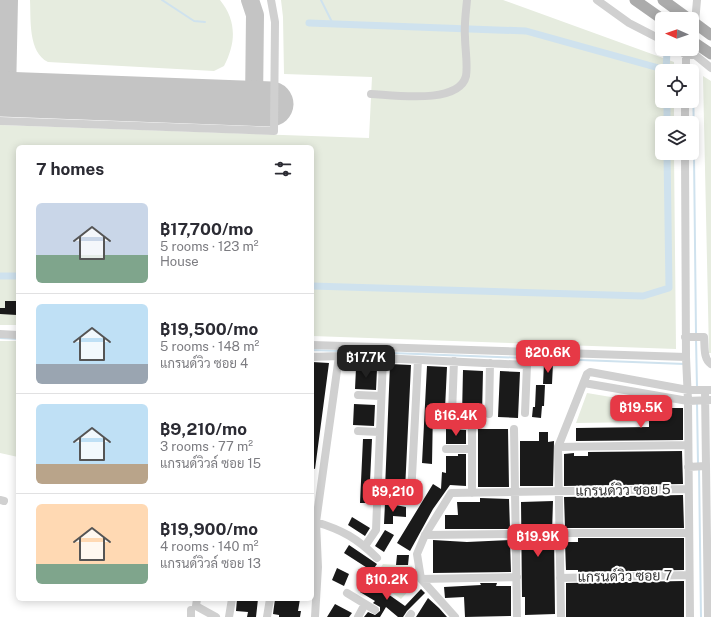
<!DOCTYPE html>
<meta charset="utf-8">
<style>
:root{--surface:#fff;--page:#f7f7f7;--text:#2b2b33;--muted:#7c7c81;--line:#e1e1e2;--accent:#e63946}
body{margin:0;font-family:"Public Sans",Sarabun,sans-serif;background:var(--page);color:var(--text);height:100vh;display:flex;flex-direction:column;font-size:15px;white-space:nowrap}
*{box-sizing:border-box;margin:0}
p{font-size:13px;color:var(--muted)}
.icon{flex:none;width:22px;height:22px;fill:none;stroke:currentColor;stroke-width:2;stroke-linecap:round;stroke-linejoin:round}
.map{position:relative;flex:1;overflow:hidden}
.panel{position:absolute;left:16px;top:145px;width:298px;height:456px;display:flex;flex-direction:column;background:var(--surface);border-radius:6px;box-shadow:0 2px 10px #0003}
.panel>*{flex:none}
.needle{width:26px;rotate:272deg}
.tools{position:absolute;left:655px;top:12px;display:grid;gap:8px}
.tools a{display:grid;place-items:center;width:44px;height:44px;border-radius:6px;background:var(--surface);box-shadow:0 2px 10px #0003;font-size:20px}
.price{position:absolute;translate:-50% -34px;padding:0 9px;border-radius:8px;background:var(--accent);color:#fff;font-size:13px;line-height:26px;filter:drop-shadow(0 1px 2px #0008)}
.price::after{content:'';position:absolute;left:50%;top:24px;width:12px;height:9px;margin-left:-6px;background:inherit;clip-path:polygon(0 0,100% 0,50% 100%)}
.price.on{background:#222;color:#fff}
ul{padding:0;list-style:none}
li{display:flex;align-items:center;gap:12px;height:100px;padding:0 20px}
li+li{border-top:1px solid var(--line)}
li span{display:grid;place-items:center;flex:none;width:112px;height:80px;border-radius:6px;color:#555}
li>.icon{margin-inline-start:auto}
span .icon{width:48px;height:48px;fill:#fffc;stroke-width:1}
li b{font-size:17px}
h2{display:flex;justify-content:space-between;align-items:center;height:48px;padding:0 20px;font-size:17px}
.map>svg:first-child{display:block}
</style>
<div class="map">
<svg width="711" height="617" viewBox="0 0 711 617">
<rect width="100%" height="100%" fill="#fff"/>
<path fill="#e6ecdf" d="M30,0h190c17,21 16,43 4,66l-10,5 -166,-9c-20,-10 -17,-42 -18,-62z
M281,0h222l171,62v9h-12v30h12v22h-12v30h12l2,196 -364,-13v-189h-294v178h-18v-200l369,13 3,-61 -88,-3 -1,-57z
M703,76l8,5v272h-2z
M0,341h18v116l-18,-4z
M587,393l60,10v19l-71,1z
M383,564l29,2v10l4,7 -15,16 -28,-19z"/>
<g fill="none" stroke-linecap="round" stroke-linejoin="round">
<path stroke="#cfe2ee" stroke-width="2" d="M162,0l32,21 11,1
M321,0l12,24
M693,65l3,269
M0,338l18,1
M696,338l1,50
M312,350l373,14
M697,402l1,62
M699,468l2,149"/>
<path stroke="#cfe2ee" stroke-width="7" d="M309,23l217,8 140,39
M666,71l1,-20
M667,101v22
M0,276h18
M312,286l331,10 26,-8 -2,-135"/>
<path stroke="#c4c4c4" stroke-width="18" d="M250,0l5,15 -1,88
M7,94l2,-94"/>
<path stroke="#c4c4c4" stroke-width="45" d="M0,94l271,10"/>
</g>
<path fill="#1a1a1a" d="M5,301h13l-1,14 -17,-1v-6h5z
M312,362l17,1 -14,106 -3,-1z
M544,363h9l-1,21h-9z
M390,364l21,1 -6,125 -20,-1z
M427,366l20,1 -2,42h-12l-1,55 -10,-1z
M356,368l21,1 -1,21 -21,-1z
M463,370l20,1 -1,45 -20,-1z
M500,371l20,1 -2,46 -20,-1z
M536,385h9l-1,21h-2l-1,12 -9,-1 1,-10h2z
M354,404l21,1 -1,21 -21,-1z
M660,408h23v32l-107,1v-13l73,-1v-14h11z
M446,429l20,1v14h-20z
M478,429h30l1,58h-31z
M539,432h9v10l6,-1 -1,45h-33v-45h19z
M363,439h9l-3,64h-9z
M682,451l1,33 -119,2v-32l10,-1v3h14v-4z
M458,454h8v32l-16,-1 -17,24 -23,42 -13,-8 36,-59 8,5 1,-17 4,1v-17h12z
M683,495l1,33h-119l-1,-31z
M480,498l29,1 1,30h-65v-14h13l-1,-13h23z
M553,501l-1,32 2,2 1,79 -30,1v-18h-3l-1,-95z
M385,503l21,4v10l-13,-1v8h-9z
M352,517l18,11 -5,8 -17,-11z
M385,530l9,5 -10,17 -9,-6z
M578,538h106v32l-106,2v-2h-12l-1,-28h13z
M433,540l34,2 43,-2 1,32 -78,1z
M349,545l28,19 -5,7 -28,-18z
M397,555h12l-1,10h-12z
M337,568l12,6 -5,12 -12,-6z
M368,580l37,26 16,-17 4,4 -18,18 -4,6h-5l-12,-10 -6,10h-16l4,-5 7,3 5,-4v-4l-7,-4 2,-2 -15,-9z
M684,581v36h-118v-34z
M480,583h17l-1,3h15v30l-46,1 -1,-20 -19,1 -1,-11 37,-2z
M428,598l11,10 8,9h-31z
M237,599h21l-2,18h-9l1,-5 -12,-1z
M275,599h25l-2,12h3l-1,6h-21v-2l-6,-1z
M335,604l17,9 -3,4h-22z"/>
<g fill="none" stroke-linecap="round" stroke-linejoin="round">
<path stroke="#d0d0d0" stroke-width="8" d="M597,0l32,23 33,17
M695,23l2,-23
M678,49l8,6v16
M686,55h9l16,13
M371,94c22,1 88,11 95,-18 2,-12 -1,-27 -1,-39 -1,-13 1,-25 2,-37
M0,121l274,10 1,-109 -4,-22
M685,123v-22
M685,153l1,204
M0,334l18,1
M685,337h19c1,9 -1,22 7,27
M312,345l374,12 2,44 2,216
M312,357l27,-1 188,9 -2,48
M584,383l104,18 23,-1
M705,390l3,227
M358,395l23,1
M452,413l2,-52
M489,414l1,-51
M514,429l3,188
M358,431l21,1
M558,447l130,-2
M446,449h26
M688,467l18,-1
M472,493v-65
M377,494l34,2 7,-136
M0,500l4,1
M316,522c26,8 41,16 61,36
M559,533h130
M425,535l91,-1
M365,546l11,-16 7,-172
M560,578l129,-3
M421,579l96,-2
M347,593l28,17
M197,599l-1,7 20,11
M191,617v-7
M229,617l3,-18
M267,617l3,-18
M315,617l3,-50 -2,-45 23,-166
M358,617l7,-13
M409,617l2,-3
M455,617l-34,-38 -4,-25 8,-19 26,-42 237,-4
M561,617l-3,-170 29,-73 3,-2 98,18h23"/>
<path stroke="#ababab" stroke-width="11" d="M635,0l27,19
M663,0l26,19
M692,21l19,14
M692,41l19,13"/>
</g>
<g text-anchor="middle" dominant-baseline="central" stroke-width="4" stroke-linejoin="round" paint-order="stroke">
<g font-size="14" fill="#333" stroke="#fff">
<text transform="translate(623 490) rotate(-1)">แกรนด์วิว ซอย 5</text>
<text transform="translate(625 576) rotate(-1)">แกรนด์วิว ซอย 7</text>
</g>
</g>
</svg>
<div class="tools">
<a><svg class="needle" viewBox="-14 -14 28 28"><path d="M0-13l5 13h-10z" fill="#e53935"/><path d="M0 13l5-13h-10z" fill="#7c7c81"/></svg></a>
<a><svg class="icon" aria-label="locate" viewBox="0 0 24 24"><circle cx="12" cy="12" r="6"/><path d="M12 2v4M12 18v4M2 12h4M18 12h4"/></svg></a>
<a><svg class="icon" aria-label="layers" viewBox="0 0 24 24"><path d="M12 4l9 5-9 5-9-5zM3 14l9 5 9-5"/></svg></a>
</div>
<b class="price" style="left:548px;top:374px">฿20.6K</b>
<b class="price on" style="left:366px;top:379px">฿17.7K</b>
<b class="price" style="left:641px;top:429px">฿19.5K</b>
<b class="price" style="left:456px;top:437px">฿16.4K</b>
<b class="price" style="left:393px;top:513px">฿9,210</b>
<b class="price" style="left:538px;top:558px">฿19.9K</b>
<b class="price" style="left:387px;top:601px">฿10.2K</b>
<section class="panel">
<h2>7 homes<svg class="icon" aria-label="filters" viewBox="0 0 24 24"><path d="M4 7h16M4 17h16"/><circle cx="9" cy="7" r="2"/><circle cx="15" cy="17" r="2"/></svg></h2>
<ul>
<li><span style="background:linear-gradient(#c9d6e8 65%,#7fa58c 0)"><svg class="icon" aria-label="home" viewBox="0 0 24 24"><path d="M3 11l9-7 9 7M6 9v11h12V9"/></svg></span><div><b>฿17,700/mo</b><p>5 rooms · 123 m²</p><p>House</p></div></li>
<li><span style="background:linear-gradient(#bfe0f5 75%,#9aa5b1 0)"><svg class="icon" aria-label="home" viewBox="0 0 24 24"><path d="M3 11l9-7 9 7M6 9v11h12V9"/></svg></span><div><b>฿19,500/mo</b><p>5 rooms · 148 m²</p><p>แกรนด์วิว ซอย 4</p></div></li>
<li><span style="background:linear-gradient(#bfe0f5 75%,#b9a48a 0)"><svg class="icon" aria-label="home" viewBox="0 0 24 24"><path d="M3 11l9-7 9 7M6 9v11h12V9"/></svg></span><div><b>฿9,210/mo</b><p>3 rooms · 77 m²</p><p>แกรนด์วิวล์ ซอย 15</p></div></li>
<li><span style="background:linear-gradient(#ffd9b3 75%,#7fa58c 0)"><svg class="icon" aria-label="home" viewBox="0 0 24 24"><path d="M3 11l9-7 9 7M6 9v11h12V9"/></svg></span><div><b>฿19,900/mo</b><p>4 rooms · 140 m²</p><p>แกรนด์วิวล์ ซอย 13</p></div></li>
</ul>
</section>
</div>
